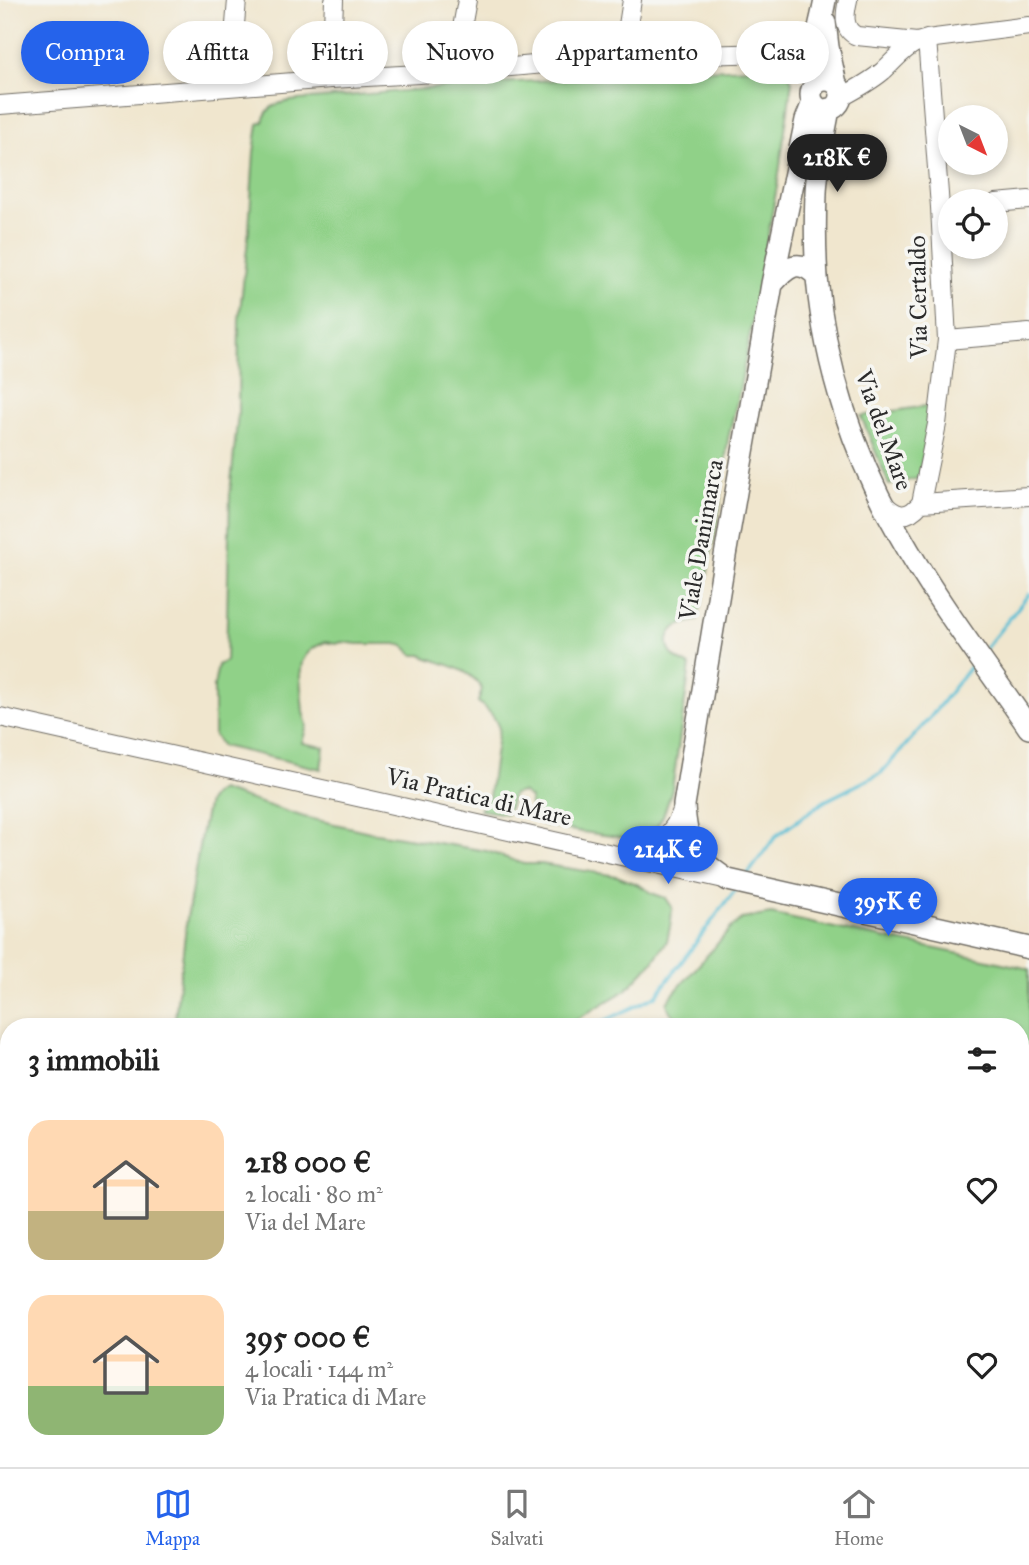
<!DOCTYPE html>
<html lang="it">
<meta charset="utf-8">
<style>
:root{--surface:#fff;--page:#f2f2f2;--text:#222;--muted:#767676;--line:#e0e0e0;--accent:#2563eb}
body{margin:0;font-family:"IM FELL Great Primer",serif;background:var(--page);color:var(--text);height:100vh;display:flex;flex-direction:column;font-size:26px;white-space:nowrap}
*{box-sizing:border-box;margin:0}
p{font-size:23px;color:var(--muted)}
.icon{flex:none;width:38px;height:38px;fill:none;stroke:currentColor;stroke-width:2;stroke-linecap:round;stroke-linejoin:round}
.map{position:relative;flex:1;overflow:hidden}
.panel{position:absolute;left:0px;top:1018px;width:1029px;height:450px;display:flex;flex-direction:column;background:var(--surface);border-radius:28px 28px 0 0;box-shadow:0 4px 10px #0003}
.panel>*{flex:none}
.guide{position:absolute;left:21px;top:21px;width:987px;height:63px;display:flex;gap:14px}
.needle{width:46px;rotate:138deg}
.buttons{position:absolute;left:938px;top:105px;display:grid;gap:14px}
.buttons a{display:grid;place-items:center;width:70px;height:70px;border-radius:50%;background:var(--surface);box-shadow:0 4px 10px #0003;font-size:35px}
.price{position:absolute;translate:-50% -60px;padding:0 16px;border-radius:24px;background:var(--accent);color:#fff;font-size:23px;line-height:46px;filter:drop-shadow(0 2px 4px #0008)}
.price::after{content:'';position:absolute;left:50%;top:42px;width:21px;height:16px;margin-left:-10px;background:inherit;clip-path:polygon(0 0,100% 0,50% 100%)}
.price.current{background:#222;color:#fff}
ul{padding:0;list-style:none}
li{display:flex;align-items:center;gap:21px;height:175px;padding:0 28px}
li span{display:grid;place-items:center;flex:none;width:196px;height:140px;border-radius:21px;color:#555}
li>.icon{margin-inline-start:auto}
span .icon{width:84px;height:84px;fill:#fffc;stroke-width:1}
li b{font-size:30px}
h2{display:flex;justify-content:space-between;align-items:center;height:84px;padding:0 28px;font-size:30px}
.tag{padding:0 24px;border-radius:32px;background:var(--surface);box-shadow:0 4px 10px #0003;font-size:24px;line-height:63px}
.tag.current{background:var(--accent);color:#fff}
.tabs{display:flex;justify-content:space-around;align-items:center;height:98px;border-top:2px solid var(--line);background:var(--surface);font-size:19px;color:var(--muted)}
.tabs a{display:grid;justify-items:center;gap:4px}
.tabs .current{color:var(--accent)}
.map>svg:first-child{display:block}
</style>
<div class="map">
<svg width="1029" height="1467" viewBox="0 0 1029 1467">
<rect width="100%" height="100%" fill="#f6f6f2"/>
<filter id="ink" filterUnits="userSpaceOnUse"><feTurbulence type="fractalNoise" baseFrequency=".0143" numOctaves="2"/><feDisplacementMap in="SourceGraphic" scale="14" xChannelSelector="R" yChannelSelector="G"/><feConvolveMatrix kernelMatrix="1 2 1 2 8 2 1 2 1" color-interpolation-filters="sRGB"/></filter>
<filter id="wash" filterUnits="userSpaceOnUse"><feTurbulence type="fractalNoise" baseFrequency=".00686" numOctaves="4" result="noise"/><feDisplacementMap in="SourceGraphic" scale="28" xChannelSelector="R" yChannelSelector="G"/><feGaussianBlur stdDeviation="1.57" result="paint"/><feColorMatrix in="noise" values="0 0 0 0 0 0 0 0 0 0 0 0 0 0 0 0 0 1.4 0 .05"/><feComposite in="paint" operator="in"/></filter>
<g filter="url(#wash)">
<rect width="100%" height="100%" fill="#f0e6ce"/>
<path fill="#90d188" stroke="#5e7e5a" stroke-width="2" d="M778,67l9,3 5,11 -14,100 -38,207 -12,51 -8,67 -18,97 -5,17c-7,2 -16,4 -22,8 -10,7 -9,22 0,29 4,4 10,6 15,9l-18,124 -9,26 -6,10 -26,13 -62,-9 -25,-5 -13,-7 -1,-20 -8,-6 -9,2 -6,20 -27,-4 9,-13 10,-69c-4,-12 -11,-19 -21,-26l4,-13c-12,-22 -39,-24 -61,-34h-7l-10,-9 -8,-2h-39l-15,-2 -6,2 -11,-2 -12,6 -7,7 -4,7 -2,15 3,35 4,13 -5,18 22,4 -3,22 -99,-23 -8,-11v-49l4,-21 8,-4 4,-168 8,-81 1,-92 10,-90 5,-78 4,-28 5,-2c4,-18 18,-20 35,-22l198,-17 79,-4 75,-7z
M933,405l-14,73 -30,7 -28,-69z
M220,790l84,27 66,15 117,19 37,13h17l76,12 22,9 15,9 12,4 6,9 -1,15 -4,19 -15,22 -26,27 -62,37h-390l13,-109 14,-83 7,-33 6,-8z
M771,914c86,20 172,35 258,55v145l-9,-2v-85h-316c-15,-4 -34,-6 -37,-24l7,-10 58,-66 10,-8z
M1020,1115l9,2v77l-9,12z
M1027,1235l2,2v65l-9,-4v-55z
M1022,1406l7,12v49h-72l5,-7h58v-53z
M0,1432l9,2v26h102l36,7h-147z
M168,1460h210v7h-213z
M407,1460h423l-5,7h-418z"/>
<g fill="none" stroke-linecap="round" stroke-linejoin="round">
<path stroke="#56bdd3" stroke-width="3.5" d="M985,649l44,-55
M745,878l31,-42 49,-35 56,-28 48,-54 44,-56
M592,1027l64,-31 80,-107
M401,1460v7"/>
</g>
</g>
<g filter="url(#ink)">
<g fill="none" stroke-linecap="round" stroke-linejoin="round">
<g stroke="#706c64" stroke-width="20">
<path id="minor" d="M848,0c-3,13 -6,30 9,36l60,6 10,-3 102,-13
M623,57l9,-57
M454,72l13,-72
M331,79l3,-79
M230,86l7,-86
M840,98c15,-8 30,-16 43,-27 12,-11 20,-22 34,-29
M0,105l331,-26 123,-7 169,-15 190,-5
M996,203l33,-3
M947,340l82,-7
M882,502c14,14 24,19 39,1l16,-79 10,-84 -7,-133 -13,-168
M921,503l108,-7
M0,717l724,162
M625,854c32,-6 49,-18 59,-49
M1020,1212l9,-12
M833,1467l5,-7"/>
</g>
<g stroke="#706c64" stroke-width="24">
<path id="major" d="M825,22l3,25 8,37
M811 95a15 15 0 1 1 30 0a15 15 0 1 1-30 0Z
M815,85c-6,-30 5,-56 10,-85
M813,102l-7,18 -34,164 -47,272 -41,249c2,40 10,53 44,75l301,68
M829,109c-5,28 -12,56 -13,84 -1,28 -1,57 1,85 8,89 37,178 82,256 38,68 86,130 130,194
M772,284c15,-17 26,-27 45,-8"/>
</g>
<use href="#minor" stroke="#fff" stroke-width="18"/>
<use href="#major" stroke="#fff" stroke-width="21"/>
</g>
</g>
<g text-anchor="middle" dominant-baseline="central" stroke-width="7" stroke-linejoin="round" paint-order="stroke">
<g font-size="24" fill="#2b2b2b" stroke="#f6f6f2">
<text transform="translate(918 297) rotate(-91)">Via Certaldo</text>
<text transform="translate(884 430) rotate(70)">Via del Mare</text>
<text transform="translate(701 540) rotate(-80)">Viale Danimarca</text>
<text transform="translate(479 797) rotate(13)">Via Pratica di Mare</text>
</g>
</g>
</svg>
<div class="buttons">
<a><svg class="needle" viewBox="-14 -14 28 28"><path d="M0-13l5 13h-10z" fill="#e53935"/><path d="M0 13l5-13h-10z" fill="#767676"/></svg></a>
<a><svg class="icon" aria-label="locate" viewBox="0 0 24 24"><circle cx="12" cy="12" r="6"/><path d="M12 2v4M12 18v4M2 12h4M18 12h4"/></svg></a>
</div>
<b class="price current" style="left:837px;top:194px">218K €</b>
<b class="price" style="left:668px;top:886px">214K €</b>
<b class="price" style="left:888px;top:938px">395K €</b>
<div class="guide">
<a class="tag current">Compra</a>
<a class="tag">Affitta</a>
<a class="tag">Filtri</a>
<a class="tag">Nuovo</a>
<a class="tag">Appartamento</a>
<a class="tag">Casa</a>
</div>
<section class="panel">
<h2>3 immobili<svg class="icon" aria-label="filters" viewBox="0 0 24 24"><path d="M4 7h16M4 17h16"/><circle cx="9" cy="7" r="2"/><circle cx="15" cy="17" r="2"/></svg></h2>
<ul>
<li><span style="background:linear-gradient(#ffd9b3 65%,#c2b280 0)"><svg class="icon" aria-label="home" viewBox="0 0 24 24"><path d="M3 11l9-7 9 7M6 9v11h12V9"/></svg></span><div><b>218 000 €</b><p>2 locali · 80 m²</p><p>Via del Mare</p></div><svg class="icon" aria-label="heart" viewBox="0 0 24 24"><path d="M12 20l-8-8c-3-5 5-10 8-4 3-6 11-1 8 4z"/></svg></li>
<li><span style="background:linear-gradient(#ffd9b3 65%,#8fb573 0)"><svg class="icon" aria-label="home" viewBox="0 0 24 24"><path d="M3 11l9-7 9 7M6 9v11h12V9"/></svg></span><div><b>395 000 €</b><p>4 locali · 144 m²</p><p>Via Pratica di Mare</p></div><svg class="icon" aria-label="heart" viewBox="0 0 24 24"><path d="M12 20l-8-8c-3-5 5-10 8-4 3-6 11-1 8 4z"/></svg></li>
</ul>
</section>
</div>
<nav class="tabs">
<a class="current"><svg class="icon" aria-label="map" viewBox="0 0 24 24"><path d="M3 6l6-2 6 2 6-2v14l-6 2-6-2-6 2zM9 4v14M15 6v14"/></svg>Mappa</a>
<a><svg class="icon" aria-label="saved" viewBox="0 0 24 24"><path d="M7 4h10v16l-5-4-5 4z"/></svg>Salvati</a>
<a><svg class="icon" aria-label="home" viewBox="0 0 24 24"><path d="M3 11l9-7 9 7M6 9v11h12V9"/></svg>Home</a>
</nav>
